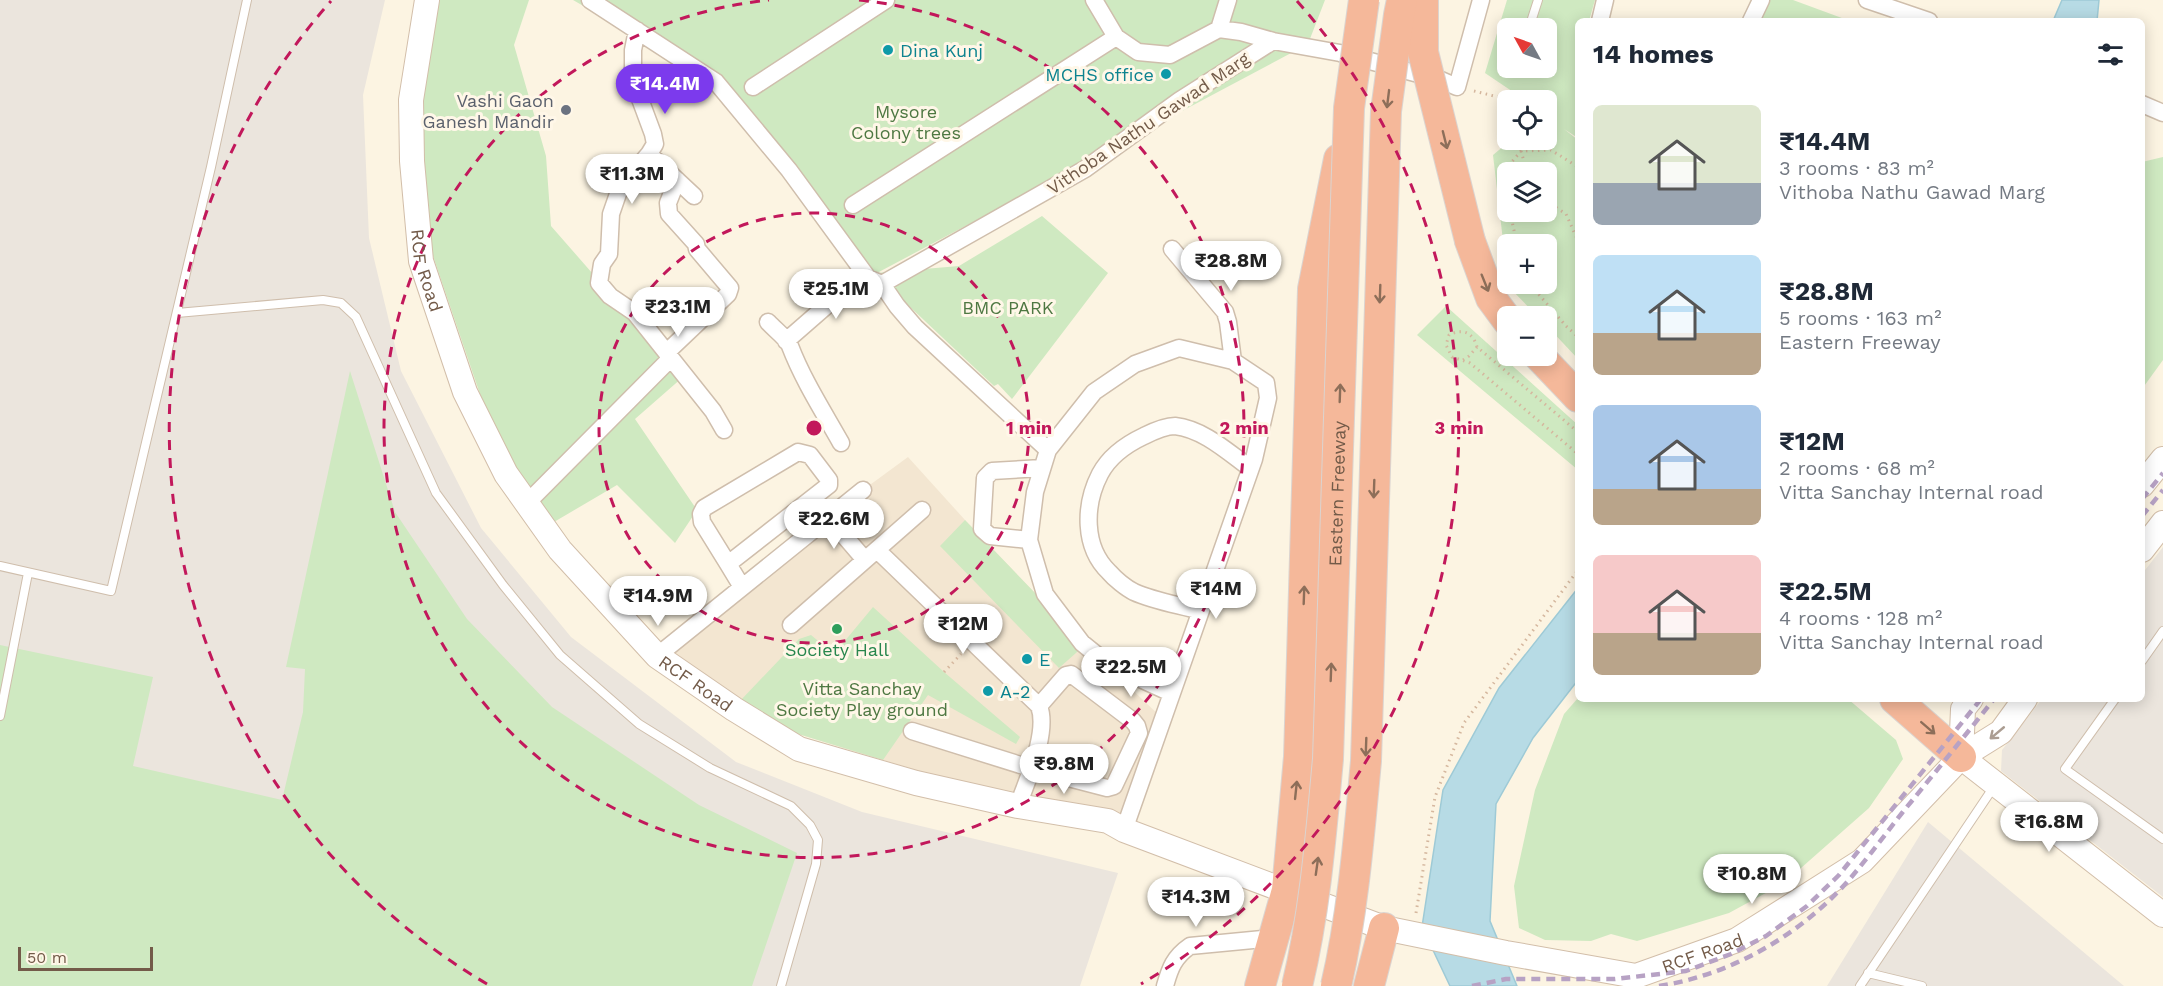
<!DOCTYPE html>
<meta charset="utf-8">
<style>
:root{--surface:#fff;--page:#f2f2f3;--text:#1f2937;--muted:#747a83;--accent:#7c3aed}
body{margin:0;font-family:"Work Sans",sans-serif;background:var(--page);color:var(--text);height:100vh;display:flex;flex-direction:column;font-size:22px;white-space:nowrap}
*{box-sizing:border-box;margin:0}
p{font-size:20px;color:var(--muted)}
.icon{flex:none;width:33px;height:33px;fill:none;stroke:currentColor;stroke-width:2;stroke-linecap:round;stroke-linejoin:round}
.map{position:relative;flex:1;overflow:hidden}
.sheet{position:absolute;left:1575px;top:18px;width:570px;height:684px;display:flex;flex-direction:column;background:var(--surface);border-radius:9px;box-shadow:0 3px 15px #0003}
.sheet>*{flex:none}
.needle{width:39px;rotate:310deg}
.controls{position:absolute;left:1497px;top:18px;display:grid;gap:12px}
.controls a{display:grid;place-items:center;width:60px;height:60px;border-radius:9px;background:var(--surface);box-shadow:0 3px 15px #0003;font-size:30px}
.scale{position:absolute;left:18px;bottom:15px;width:135px;box-sizing:border-box;padding-left:6px;border:3px solid #735b49;border-top:0;font-size:16px;line-height:21px;white-space:nowrap;color:#735b49;-webkit-text-stroke:4px #fff7e8;paint-order:stroke}
.price{position:absolute;translate:-50% -51px;padding:0 14px;border-radius:21px;background:#fff;color:#222;font-size:20px;line-height:39px;filter:drop-shadow(0 2px 3px #0008)}
.price::after{content:'';position:absolute;left:50%;top:36px;width:18px;height:14px;margin-left:-9px;background:inherit;clip-path:polygon(0 0,100% 0,50% 100%)}
.price.selected{background:var(--accent);color:#fff}
ul{padding:0;list-style:none}
li{display:flex;align-items:center;gap:18px;height:150px;padding:0 18px}
li span{display:grid;place-items:center;flex:none;width:168px;height:120px;border-radius:9px;color:#555}
li>.icon{margin-inline-start:auto}
span .icon{width:72px;height:72px;fill:#fffc;stroke-width:1}
li b{font-size:26px}
h2{display:flex;justify-content:space-between;align-items:center;height:72px;padding:0 18px;font-size:26px}
.map>svg:first-child{display:block}
</style>
<div class="map">
<svg width="2163" height="986" viewBox="0 0 2163 986">
<rect width="100%" height="100%" fill="#fcf4e2"/>
<path fill="#f3e6d1" d="M908,457l57,63 120,125 76,72 -37,109 -202,-54 -127,-39 -126,-77 194,-166z"/>
<path fill="#ebe5dd" d="M0,0h385l-22,95 6,143 32,133 80,157 90,109 165,125 126,50 256,61 -38,113h-1080z
M2163,547v350l-162,-126 1,-21 40,-51h100v-125z
M1928,822l196,164h-297z"/>
<path fill="#cfe9c1" fill-rule="evenodd" d="M436,0h93l-15,45 32,111 5,70 132,151 -48,42 62,91 -22,33 -58,-58 -63,37 -35,-44 -36,-75 -51,-150 -11,-136z
M573,0h752l-17,44 -431,229 82,-7 83,-50 66,57 -96,126 -14,-15 -4,2 -119,-112 -6,-10 -153,-182z
M1507,0h88l-6,21h-11v117l-14,-9 14,11v219l-31,-33 -1,-10h-9l-28,-29v-3h37v-40h-38l-1,31 -14,-120 18,-15h35v-40h-21l-40,-27zM1508,28h38v40h-38zM1508,172h38v40h-38z
M1767,0h26l57,21h-93z
M2163,157v203l-21,29v-227z
M1446,306l132,119v45l-161,-135z
M350,371l45,141 72,107 85,88 147,98 98,48 -45,133h-752v-341l153,32 -20,89 149,34 21,-88 2,-43 -19,-2z
M965,520l120,125 -26,23 -119,-122z
M873,607l71,65 76,65 -4,7 -88,-49 -45,65 -88,-27 -55,-32 59,-62 12,-4 23,19z
M1578,698l270,1 48,41 7,19 -34,49 -85,75 -55,30 -92,28 -26,-7 -20,7 -46,-1 -26,-12 -5,-42 21,-96 29,-76z"/>
<path fill="#b7dbe5" stroke="#9ecad6" stroke-width="1.5" d="M2062,0h37l-2,21h-44z
M1578,588v92l-45,58 -37,66 -6,117 27,65h-67l-28,-59 21,-137 56,-102z"/>
<g fill="none" stroke-linecap="round" stroke-linejoin="round">
<g stroke="#cfbeac" stroke-width="10">
<path id="lane" d="M1529,28l9,-28
M177,313l146,-13 18,3 15,14 80,176 67,92 57,70 79,69 71,44 81,38 19,19 8,15 -2,24 -35,122
M0,566l111,25 100,-424 36,-167
M2142,661l21,-30
M2115,699l-50,70 98,70
M0,716l28,-143
M1868,973l54,13
M1860,986l135,-201"/>
</g>
<g stroke="#cfbeac" stroke-width="19">
<path id="street" d="M590,0l126,82 73,88 79,108 14,6 203,-115 95,-69 93,-59
M1094,0l22,37 22,15 32,3 49,-26 9,-29
M1867,0l62,21
M1600,21l5,-21
M1751,21l10,-21
M1219,29l22,3 32,9 67,12 101,27 16,7 24,-87
M637,30l-4,20v30l20,54 2,10 -6,10 45,42
M753,87l133,-87
M2142,104l21,9
M649,154l-29,34 -9,26 -2,40 -7,10 -3,19 11,13 25,17 78,98 11,19
M853,205l263,-168
M1172,249l53,63 3,10 5,39
M882,284l15,22 18,21 133,123
M768,322c6,7 19,16 22,24 13,34 33,65 51,97
M786,341l78,-68
M667,352l61,-58 2,-6 -33,-39 -1,-5 -27,-30 -1,-11 9,-23
M527,503l144,-145
M829,518l36,42
M1029,540l-39,-4 -8,-7 3,-51 7,-7 50,-3
M877,550l162,156c10,26 -12,74 -21,100
M728,564l101,-79v-5l-19,-25 -12,-3 -94,56 -3,6 1,8 26,42 14,23
M1200,611c-21,-6 -46,-10 -66,-19 -8,-4 -19,-13 -25,-20 -26,-25 -25,-67 -9,-98 9,-17 27,-30 44,-38 10,-5 21,-10 31,-10 28,3 53,26 75,42
M791,625l131,-115
M657,656l206,-166
M912,731l118,37 77,20 7,-2 25,-53 -2,-7 -4,-5 -62,-47 -5,1 -27,31
M1124,830l130,-371 14,-61 -2,-15 -33,-22 -54,-13 -44,16 -41,28 -46,58 -13,42 -6,48 16,54 37,49 26,21 63,29
M1165,986c5,-18 9,-29 25,-40l83,-8"/>
</g>
<g stroke="#d2bea9" stroke-width="26">
<g id="secondary">
<path id="s1" d="M427,0l-16,100 1,61 9,100 44,131 41,82 54,76 97,106 77,53 65,40 117,34 102,23 90,15 16,9 260,98 122,25 130,23 101,-36 125,-79 99,-104 40,-25 24,-33"/>
<path d="M2142,485l21,-26"/>
<path d="M2142,550l21,-27"/>
<path d="M1961,757l202,158"/>
<path d="M1961,757l2,-48 8,-10"/>
</g>
</g>
<g stroke="#dbd4d0" stroke-width="32">
<path id="highway" d="M1470,241l21,57 17,23
M1539,356l39,41
M1895,699l66,58
M1260,986l27,-96 12,-133 14,-468 26,-130
M1369,986l15,-58"/>
</g>
<path stroke="#d5b79e" stroke-width="3" stroke-dasharray="1.5 4.5" stroke-linecap="butt" d="M1474,91l36,9
M1521,151l6,21
M1509,172l1,-8 11,-13 30,-1 27,17
M1546,201l20,13 12,27
M1510,212l7,32
M1533,284l2,6 31,36 12,11
M1463,360l6,-4 8,-9
M1578,432l-101,-85c-4,-15 -15,-19 -28,-12l-3,10 6,12 18,6 108,91
M944,672l17,-18
M1416,913l19,-116 29,-74 114,-153"/>
<use href="#lane" stroke="#fff" stroke-width="8"/>
<use href="#street" stroke="#fff" stroke-width="16"/>
<use href="#secondary" stroke="#fff" stroke-width="24"/>
<use href="#highway" stroke="#f5b89a" stroke-width="30"/>
<path stroke="#b7a2c4" stroke-width="4.5" stroke-dasharray="9 6" stroke-linecap="butt" d="M2142,499l21,-26
M2142,516l21,-26
M1472,986l34,-7h109l71,-8 45,-17 35,-18 41,-30 32,-31 142,-176
M1659,986c72,-11 141,-51 189,-105 19,-22 36,-45 54,-68 31,-38 62,-76 92,-114"/>
<g stroke="#dbd4d0" stroke-width="32" stroke-linecap="butt">
<g id="highway-bridge">
<path d="M1423,0v52l47,189"/>
<path id="s2" d="M1297,986c18,-74 24,-151 31,-227l21,-651 15,-108"/>
<path d="M1336,986c17,-73 23,-150 30,-225l20,-650 13,-96 3,-15"/>
</g>
</g>
<use href="#highway-bridge" stroke="#f5b89a" stroke-width="30"/>
</g>
<defs><path id="oneway-shaft" d="M-6 0H5M1.5-3L5.5 0L1.5 3" fill="none" stroke-width="1.6" stroke-linecap="round" stroke-linejoin="round" transform="scale(1.5)"/></defs>
<g stroke="#8d6e59">
<use href="#oneway-shaft" transform="translate(1388 99) rotate(97)"/>
<use href="#oneway-shaft" transform="translate(1445 140) rotate(76)"/>
<use href="#oneway-shaft" transform="translate(1485 283) rotate(68)"/>
<use href="#oneway-shaft" transform="translate(1380 294) rotate(92)"/>
<use href="#oneway-shaft" transform="translate(1340 393) rotate(-88)"/>
<use href="#oneway-shaft" transform="translate(1374 489) rotate(92)"/>
<use href="#oneway-shaft" transform="translate(1304 595) rotate(-88)"/>
<use href="#oneway-shaft" transform="translate(1331 672) rotate(-88)"/>
<use href="#oneway-shaft" transform="translate(1928 728) rotate(41)"/>
<use href="#oneway-shaft" transform="translate(1366 747) rotate(92)"/>
<use href="#oneway-shaft" transform="translate(1296 790) rotate(-84)"/>
<use href="#oneway-shaft" transform="translate(1317 866) rotate(-82)"/>
</g>
<use stroke="#ab9d92" href="#oneway-shaft" transform="translate(1997 733) rotate(140)"/>
<g fill="none" stroke="#c2185b" stroke-width="3" stroke-dasharray="10 8">
<circle cx="814" cy="428" r="215"/>
<path d="M859 0A430 430 0 1 1 769 0"/>
<path d="M487 984A645 645 0 0 1 331 1M1297 1A645 645 0 0 1 1141 984"/>
</g>
<g fill="#0f9aa8" stroke="#fff7e8" stroke-width="2">
<circle cx="888" cy="50" r="6"/>
<circle cx="1166" cy="74" r="6"/>
<circle cx="1027" cy="659" r="6"/>
<circle cx="988" cy="691" r="6"/>
</g>
<circle fill="#6b7280" stroke="#fff7e8" stroke-width="2" cx="566" cy="110" r="6"/>
<circle fill="#2e9e5b" stroke="#fff7e8" stroke-width="2" cx="837" cy="629" r="6"/>
<g text-anchor="middle" dominant-baseline="central" stroke-width="6" stroke-linejoin="round" paint-order="stroke">
<g font-size="18" fill="#0d838f" stroke="#fff7e8" text-anchor="start">
<text x="900" y="50">Dina Kunj</text>
<text x="1154" y="74" text-anchor="end">MCHS office</text>
<text x="1039" y="659">E</text>
<text x="1000" y="691">A-2</text>
</g>
<g font-size="18" fill="#5b616d" stroke="#fff7e8" text-anchor="end">
<text x="554" y="100">Vashi Gaon<tspan x="554" dy="21">Ganesh Mandir</tspan></text>
</g>
<g font-size="18" fill="#4e7842" stroke="#fff7e8">
<text x="906" y="111">Mysore<tspan x="906" dy="21">Colony trees</tspan></text>
<text x="1008" y="307">BMC PARK</text>
<text x="862" y="688">Vitta Sanchay<tspan x="862" dy="21">Society Play ground</tspan></text>
</g>
<g font-size="18" fill="#735b49" stroke="#fff7e8">
<text transform="translate(1148 123) rotate(-34)">Vithoba Nathu Gawad Marg</text>
<text stroke="none"><textPath href="#s1" startOffset="273">RCF Road</textPath></text>
<text stroke="none"><textPath href="#s2" startOffset="495">Eastern Freeway</textPath></text>
<text stroke="none"><textPath href="#s1" startOffset="777">RCF Road</textPath></text>
<text stroke="none"><textPath href="#s1" startOffset="1840">RCF Road</textPath></text>
</g>
<g font-size="18" fill="#27864d" stroke="#fff7e8">
<text x="837" y="649">Society Hall</text>
</g>
</g>
<circle cx="814" cy="428" r="9" fill="#c2185b" stroke="#fff7e8" stroke-width="3"/>
<g font-size="18" text-anchor="middle" font-weight="bold" fill="#c2185b" stroke="#fff7e8" stroke-width="6" stroke-linejoin="round" paint-order="stroke">
<text x="1029" y="434">1 min</text>
<text x="1244" y="434">2 min</text>
<text x="1459" y="434">3 min</text>
</g>
</svg>
<div class="controls">
<a><svg class="needle" viewBox="-14 -14 28 28"><path d="M0-13l5 13h-10z" fill="#e53935"/><path d="M0 13l5-13h-10z" fill="#747a83"/></svg></a>
<a><svg class="icon" aria-label="locate" viewBox="0 0 24 24"><circle cx="12" cy="12" r="6"/><path d="M12 2v4M12 18v4M2 12h4M18 12h4"/></svg></a>
<a><svg class="icon" aria-label="layers" viewBox="0 0 24 24"><path d="M12 4l9 5-9 5-9-5zM3 14l9 5 9-5"/></svg></a>
<a>+</a>
<a>−</a>
</div>
<div class="scale">50 m</div>
<b class="price selected" style="left:665px;top:115px">₹14.4M</b>
<b class="price" style="left:632px;top:205px">₹11.3M</b>
<b class="price" style="left:1231px;top:292px">₹28.8M</b>
<b class="price" style="left:836px;top:320px">₹25.1M</b>
<b class="price" style="left:678px;top:338px">₹23.1M</b>
<b class="price" style="left:834px;top:550px">₹22.6M</b>
<b class="price" style="left:1216px;top:620px">₹14M</b>
<b class="price" style="left:658px;top:627px">₹14.9M</b>
<b class="price" style="left:963px;top:655px">₹12M</b>
<b class="price" style="left:1131px;top:698px">₹22.5M</b>
<b class="price" style="left:1064px;top:795px">₹9.8M</b>
<b class="price" style="left:2049px;top:853px">₹16.8M</b>
<b class="price" style="left:1752px;top:905px">₹10.8M</b>
<b class="price" style="left:1196px;top:928px">₹14.3M</b>
<section class="sheet">
<h2>14 homes<svg class="icon" aria-label="filters" viewBox="0 0 24 24"><path d="M4 7h16M4 17h16"/><circle cx="9" cy="7" r="2"/><circle cx="15" cy="17" r="2"/></svg></h2>
<ul>
<li><span style="background:linear-gradient(#dfe7d0 65%,#9aa5b1 0)"><svg class="icon" aria-label="home" viewBox="0 0 24 24"><path d="M3 11l9-7 9 7M6 9v11h12V9"/></svg></span><div><b>₹14.4M</b><p>3 rooms · 83 m²</p><p>Vithoba Nathu Gawad Marg</p></div></li>
<li><span style="background:linear-gradient(#bfe0f5 65%,#b9a48a 0)"><svg class="icon" aria-label="home" viewBox="0 0 24 24"><path d="M3 11l9-7 9 7M6 9v11h12V9"/></svg></span><div><b>₹28.8M</b><p>5 rooms · 163 m²</p><p>Eastern Freeway</p></div></li>
<li><span style="background:linear-gradient(#a9c7e8 70%,#b9a48a 0)"><svg class="icon" aria-label="home" viewBox="0 0 24 24"><path d="M3 11l9-7 9 7M6 9v11h12V9"/></svg></span><div><b>₹12M</b><p>2 rooms · 68 m²</p><p>Vitta Sanchay Internal road</p></div></li>
<li><span style="background:linear-gradient(#f6c9c9 65%,#b9a48a 0)"><svg class="icon" aria-label="home" viewBox="0 0 24 24"><path d="M3 11l9-7 9 7M6 9v11h12V9"/></svg></span><div><b>₹22.5M</b><p>4 rooms · 128 m²</p><p>Vitta Sanchay Internal road</p></div></li>
</ul>
</section>
</div>
